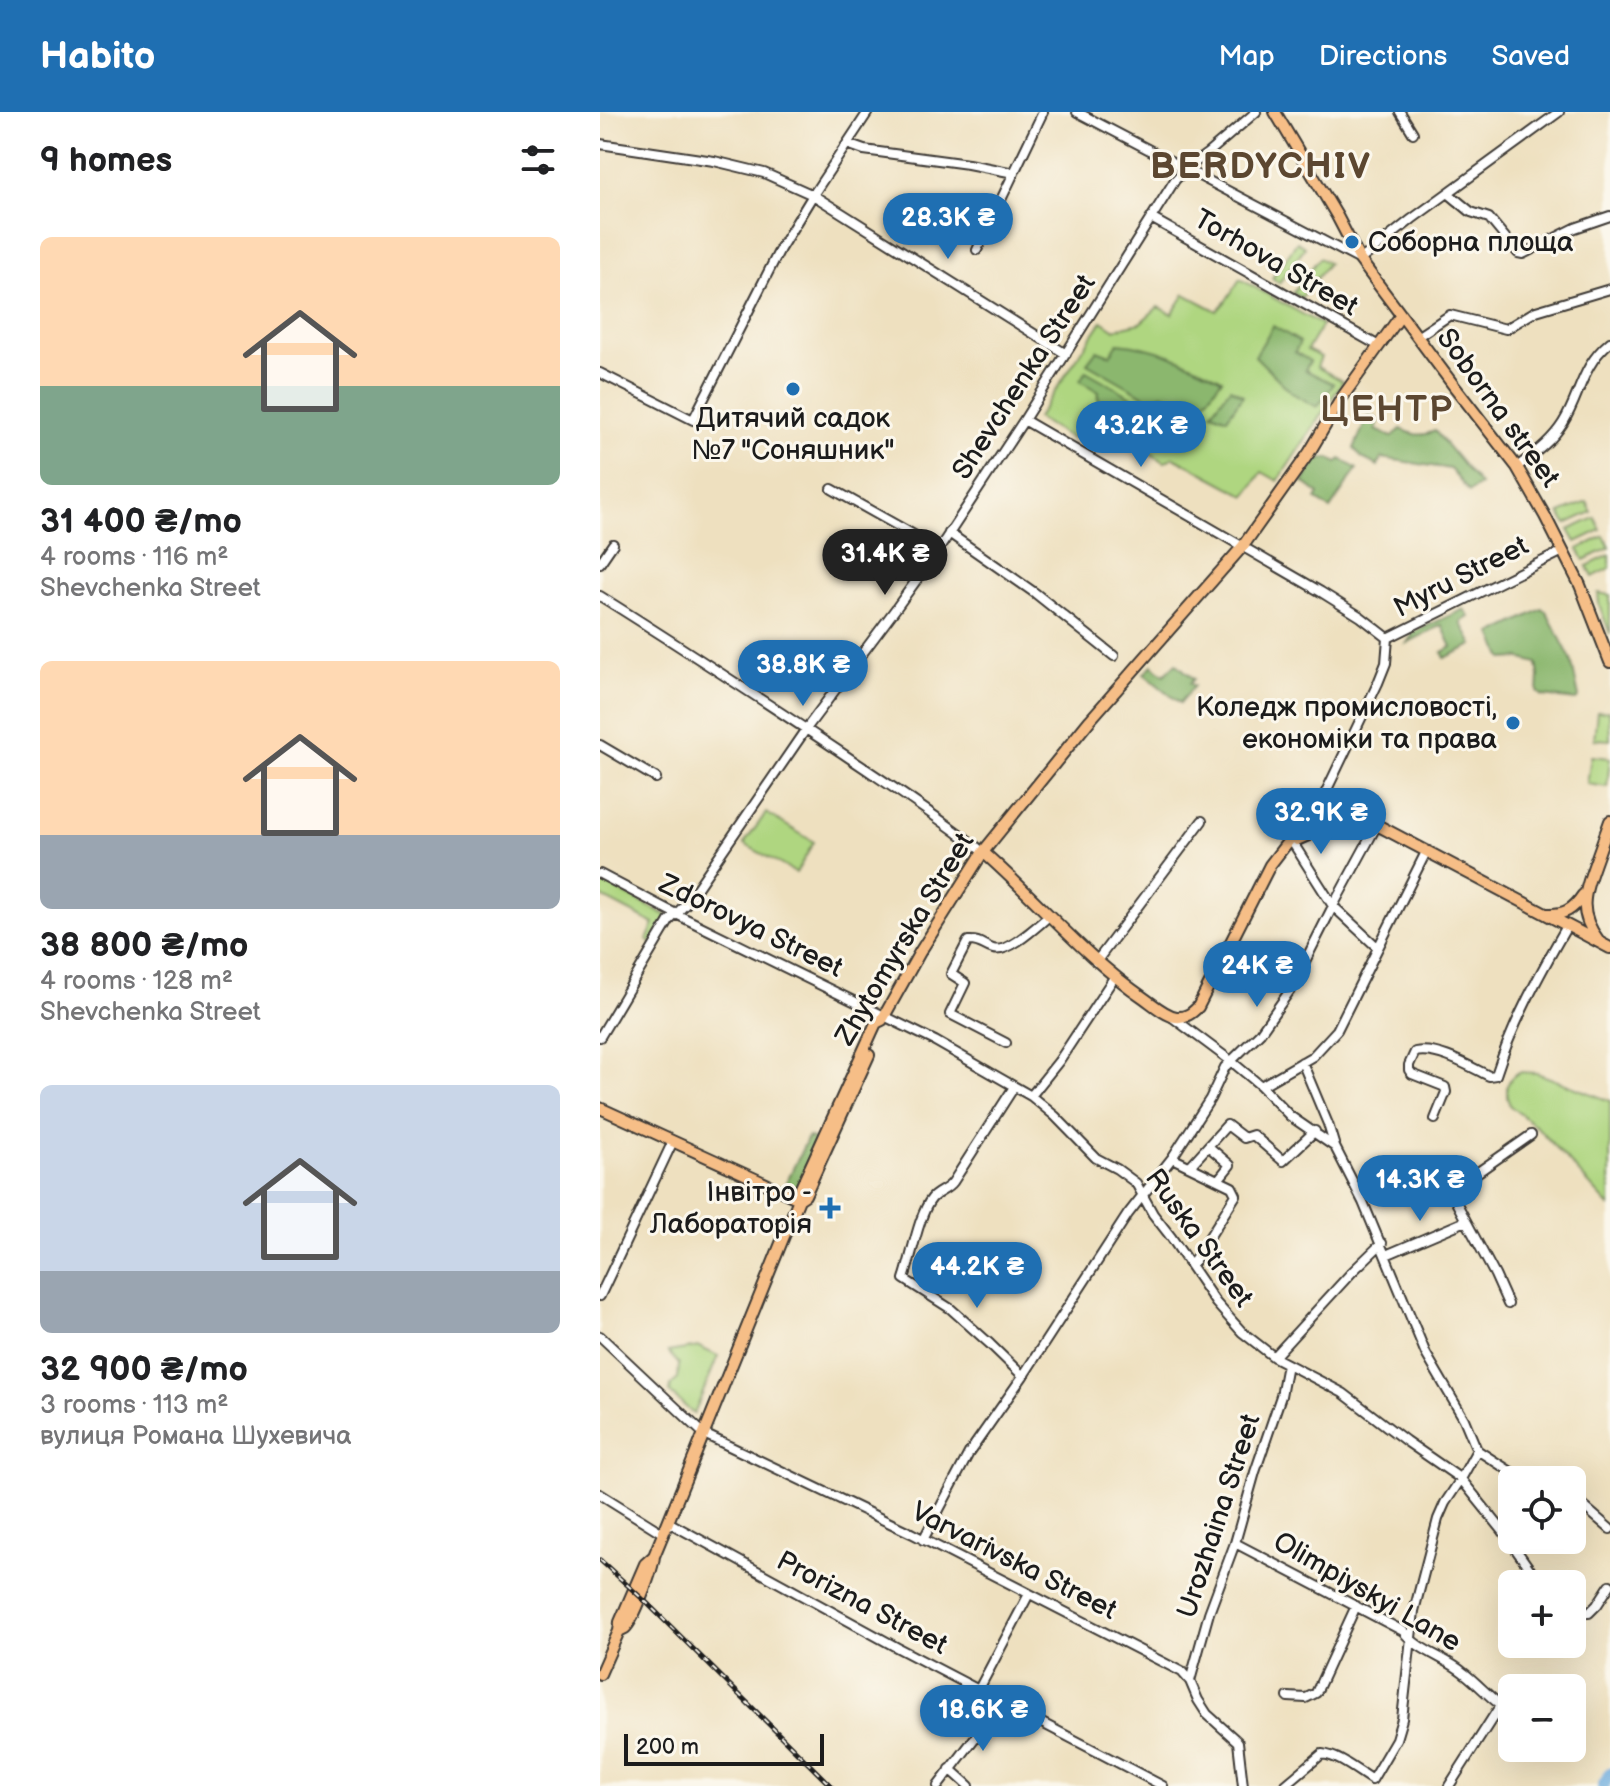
<!DOCTYPE html>
<meta charset="utf-8">
<style>
:root{--surface:#fff;--page:#f6f6f6;--text:#202124;--muted:#757577;--accent:#1f6fb2}
body{margin:0;font-family:"Balsamiq Sans",sans-serif;background:var(--page);color:var(--text);height:100vh;display:flex;flex-direction:column;font-size:30px;white-space:nowrap}
*{box-sizing:border-box;margin:0}
p{font-size:26px;color:var(--muted)}
.icon{flex:none;width:44px;height:44px;fill:none;stroke:currentColor;stroke-width:2;stroke-linecap:round;stroke-linejoin:round}
.map{position:relative;flex:1;overflow:hidden}
.drawer{display:flex;flex-direction:column;background:var(--surface);width:600px}
.drawer>*{flex:none}
.fabs{position:absolute;left:898px;top:1354px;display:grid;gap:16px}
.fabs a{display:grid;place-items:center;width:88px;height:88px;border-radius:12px;background:var(--surface);box-shadow:0 8px 32px #0002;font-size:40px}
.scale{position:absolute;left:24px;bottom:20px;width:200px;box-sizing:border-box;padding-left:8px;border:4px solid #1c1c1c;border-top:0;font-size:22px;line-height:28px;white-space:nowrap;color:#1c1c1c;-webkit-text-stroke:6px #fbf7ec;paint-order:stroke}
.price{position:absolute;translate:-50% -68px;padding:0 18px;border-radius:28px;background:var(--accent);color:#fff;font-size:26px;line-height:52px;filter:drop-shadow(0 2px 4px #0008)}
.price::after{content:'';position:absolute;left:50%;top:48px;width:24px;height:18px;margin-left:-12px;background:inherit;clip-path:polygon(0 0,100% 0,50% 100%)}
.price.selected{background:#222;color:#fff}
ul{padding:0;list-style:none}
li{display:grid;align-content:center;gap:16px;height:424px;padding:0 40px}
li span{display:grid;place-items:center;height:248px;border-radius:12px;color:#555}
li>.icon{margin-inline-start:auto}
span .icon{width:144px;height:144px;fill:#fffc;stroke-width:1}
li b{font-size:34px}
h2{display:flex;justify-content:space-between;align-items:center;height:96px;padding:0 40px;font-size:34px}
header{display:flex;align-items:center;gap:48px;box-sizing:border-box;height:112px;padding:0 40px;background:var(--accent);color:#fff}
header strong{font-size:38px}
nav{display:flex;gap:44px;margin-inline-start:auto;font-size:28px}
main{display:flex;flex:1;min-height:0}
.map>svg:first-child{display:block}
</style>
<header>
<strong>Habito</strong>
<nav><a>Map</a><a>Directions</a><a>Saved</a></nav>
</header>
<main>
<section class="drawer">
<h2>9 homes<svg class="icon" aria-label="filters" viewBox="0 0 24 24"><path d="M4 7h16M4 17h16"/><circle cx="9" cy="7" r="2"/><circle cx="15" cy="17" r="2"/></svg></h2>
<ul>
<li><span style="background:linear-gradient(#ffd9b3 60%,#7fa58c 0)"><svg class="icon" aria-label="home" viewBox="0 0 24 24"><path d="M3 11l9-7 9 7M6 9v11h12V9"/></svg></span><div><b>31 400 ₴/mo</b><p>4 rooms · 116 m²</p><p>Shevchenka Street</p></div></li>
<li><span style="background:linear-gradient(#ffd9b3 70%,#9aa5b1 0)"><svg class="icon" aria-label="home" viewBox="0 0 24 24"><path d="M3 11l9-7 9 7M6 9v11h12V9"/></svg></span><div><b>38 800 ₴/mo</b><p>4 rooms · 128 m²</p><p>Shevchenka Street</p></div></li>
<li><span style="background:linear-gradient(#c9d6e8 75%,#9aa5b1 0)"><svg class="icon" aria-label="home" viewBox="0 0 24 24"><path d="M3 11l9-7 9 7M6 9v11h12V9"/></svg></span><div><b>32 900 ₴/mo</b><p>3 rooms · 113 m²</p><p>вулиця Романа Шухевича</p></div></li>
</ul>
</section>
<div class="map">
<svg width="1010" height="1674" viewBox="0 0 1010 1674">
<rect width="100%" height="100%" fill="#fbf7ec"/>
<filter id="ink" filterUnits="userSpaceOnUse"><feTurbulence type="fractalNoise" baseFrequency=".0125" numOctaves="2"/><feDisplacementMap in="SourceGraphic" scale="16" xChannelSelector="R" yChannelSelector="G"/><feConvolveMatrix kernelMatrix="1 2 1 2 8 2 1 2 1" color-interpolation-filters="sRGB"/></filter>
<filter id="wash" filterUnits="userSpaceOnUse"><feTurbulence type="fractalNoise" baseFrequency=".006" numOctaves="4" result="noise"/><feDisplacementMap in="SourceGraphic" scale="32" xChannelSelector="R" yChannelSelector="G"/><feGaussianBlur stdDeviation="1.8" result="paint"/><feColorMatrix in="noise" values="0 0 0 0 0 0 0 0 0 0 0 0 0 0 0 0 0 1.4 0 .05"/><feComposite in="paint" operator="in"/></filter>
<g filter="url(#wash)">
<rect width="100%" height="100%" fill="#eee0bf"/>
<path fill="#afd680" stroke="#66794e" stroke-width="2" d="M697,130l8,5 -26,36 -7,-5z
M719,146l9,5 -27,35 -8,-5z
M640,167l82,46 -15,25 14,7 -4,10 26,14 -65,100 -16,-9 -16,24 -72,-39 -9,5 -78,-47 -15,24 -35,-21 65,-97 12,8 26,-6 18,-16 14,7 13,-20 32,17 8,-9z
M987,390l5,10 -26,12 -6,-11z
M995,406l6,12 -25,12 -7,-12z
M1004,424l6,12 -26,12 -6,-11z
M1010,443v13l-17,9 -6,-11z
M998,481l12,2v39l-11,-30z
M1009,599l1,29 -16,-1 3,-27z
M991,644l19,2 -3,29 -20,-3z
M166,701l48,29 -18,31 -52,-29z
M0,769l68,35 -17,27 -4,-3 7,-16 -54,-28z
M919,960l18,1 73,28v106l-72,-79 -28,-22 -3,-9v-11l4,-8z
M99,1235l19,9 -24,58 -24,-21 1,-8 7,-6 1,-15 -11,-12z"/>
<path fill="#8bb76e" stroke="#546a45" stroke-width="2" d="M673,214l27,16 -5,10 15,9 -5,9 29,14 -17,23 -25,-14 -37,-37z
M518,231c37,3 71,19 104,36l-23,30 -36,-15 -15,4 -61,-35 10,-13 13,5z
M486,259l51,29 -25,8 -14,-9 1,-7 -19,-11z
M630,276l13,7 -16,23 -15,-6z
M769,302l10,7 -3,9 16,7 9,-8c13,6 20,8 34,2l45,54 -11,7 -19,-23 -68,-11 -4,8 -16,-8 -8,-10z
M729,346l8,5 4,-4 16,10 -27,40 -14,-10 3,-5 -16,-12 15,-23z
M864,497l5,8 -8,5 12,23 -28,13 -3,-6 10,-5 -10,-22 -35,18 7,-11z
M942,497l4,2 25,48 8,38 -3,3 -33,-4 -5,-4 1,-15 -2,-14 -18,-5 -16,1 -11,-25z
M576,551l18,16 -4,4 4,3 -14,17 -36,-29 8,-9 12,10z
M208,1025l10,4 -23,51 -11,-5z"/>
<g fill="none" stroke-linecap="round" stroke-linejoin="round">
<path stroke="#6baade" stroke-width="12" d="M1003,1674l7,-13"/>
</g>
</g>
<g filter="url(#ink)">
<g fill="none" stroke-linecap="round" stroke-linejoin="round">
<g stroke="#3c3934" stroke-width="12">
<path id="minor" d="M477,0l283,148 52,-41 147,-107
M800,0l13,21
M0,32l114,17 50,12 49,22 253,159
M247,32l17,6 104,14 46,9
M848,81l23,19 18,6 29,35 5,1 52,-26 35,-12
M551,106l228,128
M377,138l66,-138
M817,225l33,-22 56,14 30,-18 74,-22
M0,261l93,47 87,-171 33,-54 55,-83
M424,308l297,172 40,25 27,21
M917,355c18,-14 34,-25 46,-44 18,-29 18,-57 47,-81
M232,377l107,60
M349,421l86,60 79,63
M0,451l13,-19
M0,484c82,51 162,104 242,157 47,32 96,63 141,99
M788,526l175,-87
M0,633l56,33
M746,700l-23,-14 55,-115 8,-20 2,-25
M693,731l40,63 44,41
M0,762l76,40 259,127 96,55 24,20 41,42 21,11 19,14 17,31 18,23 45,66 26,29 32,25 69,36 63,48 55,38 42,52 28,40 14,13
M496,850l106,-141
M572,905l59,44 30,25 29,30 45,31 28,55 63,152 38,65 13,31 39,25 21,5
M0,925l69,-116 17,-17 120,-175 91,-122 42,-58 85,-129 151,-240 11,-11 22,-16 48,-41
M406,931l-56,-29 15,-31 -14,-9 17,-33c12,-1 15,5 25,8 15,5 44,-23 56,-33
M702,950l26,62 7,23
M661,974l52,-30 24,-26 89,-178
M414,975l-61,95c-6,8 -14,9 -21,16 -13,15 -21,61 -28,81l47,30 39,35 33,32
M431,984l28,-35 56,-85
M835,1007l11,-27 -1,-5 -33,-13 -3,-4v-5l6,-13c22,-5 54,14 74,24l7,-1c17,-53 44,-102 71,-149
M608,1034l22,19 -12,15
M572,1046l60,29 4,8 -45,71
M590,1054l37,-41 17,13 9,-3 30,26 32,-30
M786,1143l80,-34
M0,1184l73,-155
M908,1192l-13,-29 -39,-73v-8l5,-10 70,-49
M0,1224l104,98 207,99 271,139 8,9 8,19 9,14 31,28 5,44
M674,1245l78,-85 30,-29
M0,1382l64,40
M972,1384l38,33
M68,1410l230,126 265,138
M323,1428l46,-87 54,-77 105,-162 44,-56 38,-59 15,-32 35,-34 31,-44 42,-83 44,-81
M635,1431l168,88c15,20 42,26 61,42 17,13 30,30 48,40
M972,1495l8,6h9l8,-8 13,-20
M590,1569l19,-68 26,-70 20,-71 26,-76 6,-32
M379,1577l50,-95
M688,1585l18,1 10,-5 40,-87
M972,1635l1,1
M350,1657l19,17
M338,1674l49,-64 12,-22
M684,1674l38,-32c18,2 35,17 50,26l24,-41 6,-20 12,-108 24,-92 7,-16 16,-24 16,-29
M849,1674l51,-80"/>
</g>
<g stroke="#3c3934" stroke-width="14">
<path id="major" d="M675,0l62,104 23,44 94,126 63,81 28,49 35,69 30,77
M697,728l48,-21 12,-3
M383,740c56,49 99,103 161,146 10,7 21,17 32,19 10,1 16,-4 22,-10l72,-142 20,-26 19,-13 19,-9 18,-5 31,13 233,123
M947,802c17,1 26,-4 36,-19
M999,829c-22,-28 -15,-47 -4,-78 5,-14 10,-28 15,-42
M0,996l199,91
M199,1087l6,-4 64,-140
M19,1519c2,-1 4,-2 6,-3 9,-8 28,-59 29,-72
M0,1562l19,-43 1,-9 25,-58 9,-8 14,-34 131,-323v-7l77,-169 6,-3 38,-68 63,-100 107,-132 153,-174 66,-93 32,-54 60,-84"/>
</g>
<use href="#minor" stroke="#fff" stroke-width="8"/>
<use href="#major" stroke="#f6be87" stroke-width="10"/>
<g stroke="#1c1c1c" stroke-width="5">
<path id="rail" d="M0,1448l47,43 184,183"/>
</g>
<use href="#rail" stroke="#fbf7ec" stroke-width="2" stroke-dasharray="6" stroke-linecap="butt"/>
</g>
</g>
<g fill="#1f6fb2" stroke="#fbf7ec" stroke-width="3">
<circle cx="752" cy="130" r="8"/>
<circle cx="193" cy="277" r="8"/>
<circle cx="913" cy="611" r="8"/>
<path d="M226 1084h8v8h8v8h-8v8h-8v-8h-8v-8h8z"/>
</g>
<g text-anchor="middle" dominant-baseline="central" stroke-width="6" stroke-linejoin="round" paint-order="stroke">
<g font-size="28" fill="#1c1c1c" stroke="#fbf7ec" text-anchor="end">
<text x="768" y="130" text-anchor="start">Соборна площа</text>
<text x="193" y="306" text-anchor="middle">Дитячий садок<tspan x="193" dy="32">№7 "Соняшник"</tspan></text>
<text x="897" y="595">Коледж промисловості,<tspan x="897" dy="32">економіки та права</tspan></text>
<text x="212" y="1080">Інвітро -<tspan x="212" dy="32">Лабораторія</tspan></text>
</g>
<g font-size="28" fill="#1c1c1c" stroke="#fbf7ec">
<text transform="translate(676 151) rotate(30)">Torhova Street</text>
<text transform="translate(424 265) rotate(-57)">Shevchenka Street</text>
<text transform="translate(898 296) rotate(54)">Soborna street</text>
<text transform="translate(861 465) rotate(-27)">Myru Street</text>
<text transform="translate(151 814) rotate(26)">Zdorovya Street</text>
<text transform="translate(305 827) rotate(-59)">Zhytomyrska Street</text>
<text transform="translate(599 1126) rotate(54)">Ruska Street</text>
<text transform="translate(619 1404) rotate(-72)">Urozhaina Street</text>
<text transform="translate(414 1449) rotate(27)">Varvarivska Street</text>
<text transform="translate(767 1480) rotate(30)">Olimpiyskyi Lane</text>
<text transform="translate(262 1491) rotate(28)">Prorizna Street</text>
</g>
<g font-size="36" font-weight="bold" letter-spacing="2" fill="#5c4731" stroke="#fbf7ec">
<text x="661" y="55">BERDYCHIV</text>
<text x="787" y="298">ЦЕНТР</text>
</g>
</g>
</svg>
<div class="fabs">
<a><svg class="icon" aria-label="locate" viewBox="0 0 24 24"><circle cx="12" cy="12" r="6"/><path d="M12 2v4M12 18v4M2 12h4M18 12h4"/></svg></a>
<a>+</a>
<a>−</a>
</div>
<div class="scale">200 m</div>
<b class="price" style="left:348px;top:149px">28.3K ₴</b>
<b class="price" style="left:541px;top:357px">43.2K ₴</b>
<b class="price selected" style="left:285px;top:485px">31.4K ₴</b>
<b class="price" style="left:203px;top:596px">38.8K ₴</b>
<b class="price" style="left:721px;top:744px">32.9K ₴</b>
<b class="price" style="left:657px;top:897px">24K ₴</b>
<b class="price" style="left:820px;top:1111px">14.3K ₴</b>
<b class="price" style="left:377px;top:1198px">44.2K ₴</b>
<b class="price" style="left:383px;top:1641px">18.6K ₴</b>
</div>
</main>
